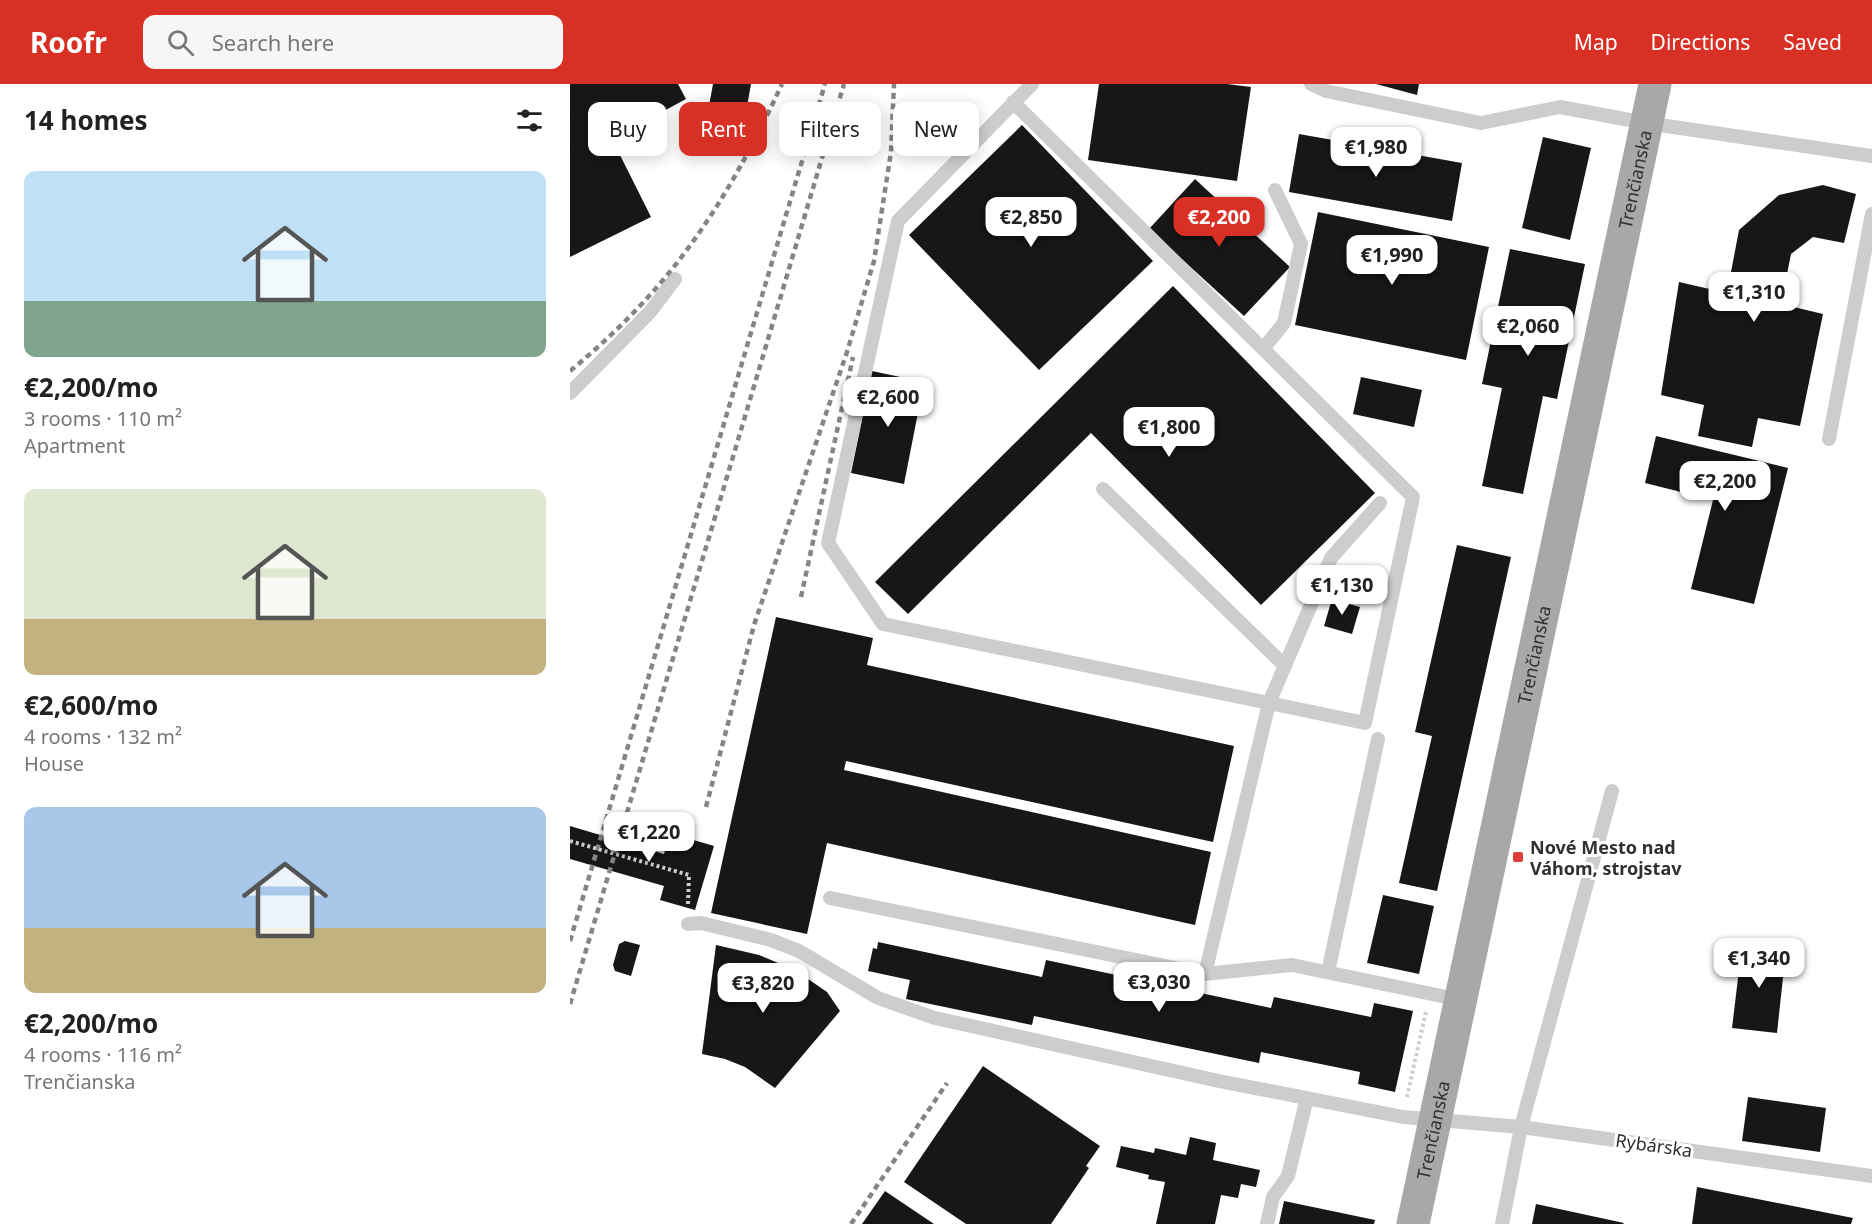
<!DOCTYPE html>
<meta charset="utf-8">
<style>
:root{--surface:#fff;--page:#f6f6f6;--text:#222;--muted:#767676;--accent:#d93025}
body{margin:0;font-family:"Noto Sans",sans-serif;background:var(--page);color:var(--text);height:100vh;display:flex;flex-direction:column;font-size:22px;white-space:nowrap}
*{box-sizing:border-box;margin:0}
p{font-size:20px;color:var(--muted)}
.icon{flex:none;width:33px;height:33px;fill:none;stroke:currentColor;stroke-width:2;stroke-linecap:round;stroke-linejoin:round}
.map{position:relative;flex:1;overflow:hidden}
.sheet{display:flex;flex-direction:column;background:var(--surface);width:570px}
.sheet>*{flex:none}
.top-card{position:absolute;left:18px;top:18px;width:570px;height:54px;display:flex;gap:12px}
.price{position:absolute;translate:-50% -51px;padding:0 14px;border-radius:12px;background:#fff;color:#222;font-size:20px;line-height:39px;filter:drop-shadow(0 2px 3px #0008)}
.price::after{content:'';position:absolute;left:50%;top:36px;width:18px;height:14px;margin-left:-9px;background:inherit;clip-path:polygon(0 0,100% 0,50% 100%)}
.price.selected{background:var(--accent);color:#fff}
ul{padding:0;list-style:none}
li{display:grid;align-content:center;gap:12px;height:318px;padding:0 24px}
li span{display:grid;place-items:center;height:186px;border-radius:12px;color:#555}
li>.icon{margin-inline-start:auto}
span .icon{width:108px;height:108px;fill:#fffc;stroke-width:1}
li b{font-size:26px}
h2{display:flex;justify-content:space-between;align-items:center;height:72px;padding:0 24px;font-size:26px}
.tag{padding:0 21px;border-radius:12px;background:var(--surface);box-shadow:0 3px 15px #0003;font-size:21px;line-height:54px}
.tag.selected{background:var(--accent);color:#fff}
header{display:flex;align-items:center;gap:36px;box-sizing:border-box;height:84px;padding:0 30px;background:var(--accent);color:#fff}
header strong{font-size:28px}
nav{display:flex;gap:33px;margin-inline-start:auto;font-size:21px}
.search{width:420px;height:54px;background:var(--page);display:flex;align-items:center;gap:15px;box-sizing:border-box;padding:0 21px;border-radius:12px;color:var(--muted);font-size:22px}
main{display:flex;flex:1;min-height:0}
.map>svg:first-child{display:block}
</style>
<header>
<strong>Roofr</strong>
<div class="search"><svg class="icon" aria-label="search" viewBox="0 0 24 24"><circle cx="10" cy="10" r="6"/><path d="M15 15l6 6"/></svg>Search here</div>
<nav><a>Map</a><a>Directions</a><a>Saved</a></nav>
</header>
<main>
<section class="sheet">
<h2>14 homes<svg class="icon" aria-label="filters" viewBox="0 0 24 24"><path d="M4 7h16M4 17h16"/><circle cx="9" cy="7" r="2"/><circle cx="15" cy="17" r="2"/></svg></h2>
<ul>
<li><span style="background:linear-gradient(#bfe0f5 70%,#7fa58c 0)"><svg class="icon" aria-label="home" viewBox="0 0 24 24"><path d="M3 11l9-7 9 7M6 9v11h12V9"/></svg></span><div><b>€2,200/mo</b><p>3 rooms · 110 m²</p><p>Apartment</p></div></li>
<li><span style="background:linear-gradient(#dfe7d0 70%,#c2b280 0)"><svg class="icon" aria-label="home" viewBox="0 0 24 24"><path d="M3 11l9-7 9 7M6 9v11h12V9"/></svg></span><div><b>€2,600/mo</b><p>4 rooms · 132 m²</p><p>House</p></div></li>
<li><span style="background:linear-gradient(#a9c7e8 65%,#c2b280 0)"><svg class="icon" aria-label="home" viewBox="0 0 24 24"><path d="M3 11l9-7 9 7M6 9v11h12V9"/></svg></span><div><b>€2,200/mo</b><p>4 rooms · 116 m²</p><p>Trenčianska</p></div></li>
</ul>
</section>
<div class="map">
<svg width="1302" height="1140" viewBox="0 0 1302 1140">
<rect width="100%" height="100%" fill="#fff"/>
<path fill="#171717" d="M0,0h108l8,15 -74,40 39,78 -81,40z
M143,0h38l-5,28 -37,-6z
M529,0h128l24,3 -14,94 -149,-21z
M806,0h43l-2,11z
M452,41l131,136 -114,109 -130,-135z
M729,50l163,29 -10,58 -163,-29z
M973,53l48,11 -21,92 -48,-12z
M625,95l95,88 -46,49 -95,-87z
M1253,101l33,9 -12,49 -31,-6 -22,17 -10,50 42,10 -23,112 -42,-8 -6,29 -54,-11 6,-31 -43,-10 18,-113 48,11 12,-63 40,-35z
M748,128l171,35 -23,113 -171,-35z
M940,165l75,15 -28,135 -14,-3 -20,98 -41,-8 20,-98 -20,-4z
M603,202l202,207 -114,112 -170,-172 -183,181 -33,-32z
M302,287l52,11 -20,102 -53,-11z
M791,293l61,13 -8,37 -61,-13z
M1086,352l132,32 -34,136 -63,-15 22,-89 -68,-17z
M887,461l54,12 -74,334 -38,-8 33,-147 -17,-4z
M762,515l28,8 -8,27 -28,-8z
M206,533l97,21 -6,27 367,81 -21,96 -367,-81 -2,9 367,82 -16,73 -368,-82 -20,91 -96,-21z
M0,742l94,28 6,-21 44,13 -19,64 -35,-10 4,-14 -94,-27z
M813,811l51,11 -15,68 -52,-11z
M55,857l15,4 -9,31 -16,-5 -2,-6 6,-21z
M308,858l164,35 4,-17 225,48 3,-11 97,20 3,-14 39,8 -18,81 -37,-8 2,-12 -99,-20 -2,11 -225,-47 -2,9 -126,-26 4,-19 -42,-9 5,-23 4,1z
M146,861l43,10 36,15 32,22 13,19 -65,77 -30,-21 -20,-8 -23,-5z
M1172,861l44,5 -9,83 -45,-5z
M413,982l117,80 -14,20 3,2 -38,56h-85l-62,-42z
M1178,1013l78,11 -6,44 -78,-11z
M620,1053l26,6 -3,17 47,10 -4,17 -15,-3 -3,14 -17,-3 -6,29h-59l9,-42 -17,-3 1,-4 -33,-8 5,-21 33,7 1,-5 31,7z
M1127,1103l156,31 -2,6h-159z
M315,1107l49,33h-72z
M714,1117l91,19 -1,4h-95z
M966,1120l88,19 -1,1h-91z"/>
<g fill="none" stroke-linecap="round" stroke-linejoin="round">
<path stroke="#cdcdcd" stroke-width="4" stroke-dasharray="3 3" stroke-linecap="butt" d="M118,820l1,-29
M837,1013l19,-86"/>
<path stroke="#cdcdcd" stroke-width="14" d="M462,0l-134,137 -70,322 55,81 386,79 -64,271
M741,0l15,7 155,32 79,-16 86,16 226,33
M443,18l400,395 -48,226 -96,-20 62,-145 49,-55
M693,265l21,-26 17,-79 -26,-54
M0,309l80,-81 25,-33
M1259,355l43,-225
M533,405l182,177
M260,814l375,76 87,-9 169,35
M118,840l13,-1 70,17 28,11 79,47 57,20 284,63 184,36 118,10 351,49
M758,888l50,-233
M697,1140l6,-27 15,-21 19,-78
M932,1140l19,-97 91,-336"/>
<path stroke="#a8a8a8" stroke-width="33" id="s1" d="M843,1140l242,-1140"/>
<path stroke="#858585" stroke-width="4.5" stroke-dasharray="6 4.5" stroke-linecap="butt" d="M0,287c103,-85 156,-167 212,-287
M231,513l52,-240
M136,723l48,-182 93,-273 27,-91 17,-109 3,-68
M0,857l255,-857
M0,920l274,-920
M281,1140l96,-141"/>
<path stroke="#cdcdcd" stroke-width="4" stroke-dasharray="3 3" stroke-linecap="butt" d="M0,757l119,34"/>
</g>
<rect fill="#de3e3a" stroke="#fff" stroke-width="2" x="942" y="767" width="12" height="12" rx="3"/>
<g text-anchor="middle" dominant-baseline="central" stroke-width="6" stroke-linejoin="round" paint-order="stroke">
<g font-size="18" fill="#303030" stroke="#fff">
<text stroke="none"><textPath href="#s1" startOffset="1068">Trenčianska</textPath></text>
<text stroke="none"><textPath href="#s1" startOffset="582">Trenčianska</textPath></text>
<text stroke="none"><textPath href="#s1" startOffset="96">Trenčianska</textPath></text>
<text transform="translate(1084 1061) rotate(8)">Rybárska</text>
</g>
<g font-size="18" font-weight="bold" fill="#303030" stroke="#fff" text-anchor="start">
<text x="960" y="763">Nové Mesto nad<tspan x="960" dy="21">Váhom, strojstav</tspan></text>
</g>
</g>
</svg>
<b class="price" style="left:806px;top:94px">€1,980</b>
<b class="price" style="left:461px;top:164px">€2,850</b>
<b class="price selected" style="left:649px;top:164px">€2,200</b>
<b class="price" style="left:822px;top:202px">€1,990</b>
<b class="price" style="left:1184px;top:239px">€1,310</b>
<b class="price" style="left:958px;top:273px">€2,060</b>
<b class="price" style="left:318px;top:344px">€2,600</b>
<b class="price" style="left:599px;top:374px">€1,800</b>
<b class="price" style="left:1155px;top:428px">€2,200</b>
<b class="price" style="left:772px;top:532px">€1,130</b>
<b class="price" style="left:79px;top:779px">€1,220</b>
<b class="price" style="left:1189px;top:905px">€1,340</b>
<b class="price" style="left:589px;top:929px">€3,030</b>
<b class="price" style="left:193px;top:930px">€3,820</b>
<div class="top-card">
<a class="tag">Buy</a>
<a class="tag selected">Rent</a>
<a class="tag">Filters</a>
<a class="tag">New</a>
</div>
</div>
</main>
